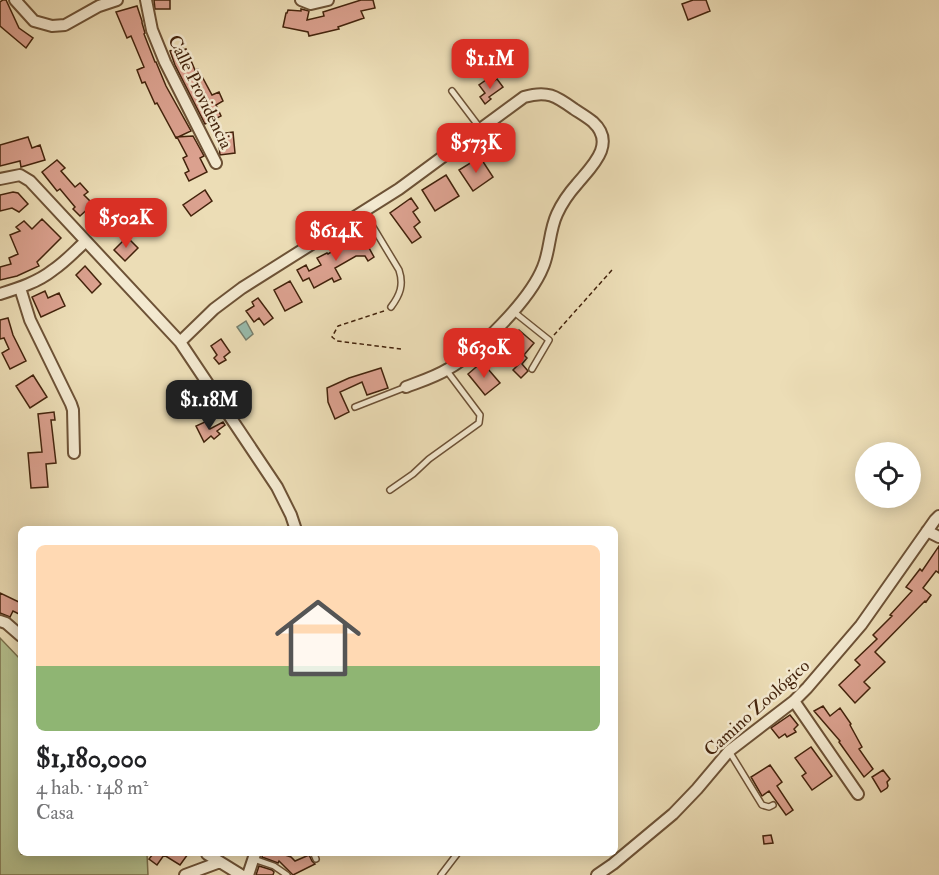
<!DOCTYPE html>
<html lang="es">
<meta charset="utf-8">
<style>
:root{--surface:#fff;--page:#f6f6f6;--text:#202124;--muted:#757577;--line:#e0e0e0;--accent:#d93025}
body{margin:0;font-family:"IM FELL Double Pica",serif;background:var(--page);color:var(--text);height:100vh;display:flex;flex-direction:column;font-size:22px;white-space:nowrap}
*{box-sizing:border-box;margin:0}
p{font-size:20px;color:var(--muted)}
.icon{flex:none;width:33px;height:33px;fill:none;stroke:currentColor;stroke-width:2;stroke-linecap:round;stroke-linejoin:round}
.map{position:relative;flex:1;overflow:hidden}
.drawer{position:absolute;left:18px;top:526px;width:600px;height:330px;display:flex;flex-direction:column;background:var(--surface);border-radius:9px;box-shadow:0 3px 15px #0003}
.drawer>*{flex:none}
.controls{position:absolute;left:855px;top:442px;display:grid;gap:12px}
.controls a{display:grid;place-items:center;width:66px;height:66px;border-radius:50%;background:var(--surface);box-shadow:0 3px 15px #0003;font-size:30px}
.price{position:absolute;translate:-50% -51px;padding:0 14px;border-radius:12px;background:var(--accent);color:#fff;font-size:20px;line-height:39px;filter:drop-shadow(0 2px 3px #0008)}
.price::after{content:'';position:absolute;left:50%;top:36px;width:18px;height:14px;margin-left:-9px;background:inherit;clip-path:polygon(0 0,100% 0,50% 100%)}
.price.on{background:#222;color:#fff}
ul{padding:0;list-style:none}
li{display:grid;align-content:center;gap:12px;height:318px;padding:0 18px}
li+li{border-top:2px solid var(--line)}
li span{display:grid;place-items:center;height:186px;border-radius:9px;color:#555}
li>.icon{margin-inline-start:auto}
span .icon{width:108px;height:108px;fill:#fffc;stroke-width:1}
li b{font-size:26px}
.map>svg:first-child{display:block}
</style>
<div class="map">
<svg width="939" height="875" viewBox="0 0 939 875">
<rect width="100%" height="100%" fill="#ecddb6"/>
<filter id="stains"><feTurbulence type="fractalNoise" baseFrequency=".00333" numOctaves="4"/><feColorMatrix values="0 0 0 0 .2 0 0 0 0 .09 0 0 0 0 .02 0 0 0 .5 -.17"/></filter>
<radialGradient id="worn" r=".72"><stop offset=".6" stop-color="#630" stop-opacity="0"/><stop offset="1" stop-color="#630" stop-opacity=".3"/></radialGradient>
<path fill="#b6c290" stroke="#7c724e" stroke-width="1.5" d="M0,638l21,22v194h126l1,21h-148z"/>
<path fill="#99bcae" stroke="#777f6d" stroke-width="1.5" d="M246,321l7,13 -7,6 -9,-13z"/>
<path fill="#dba18f" stroke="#43230c" stroke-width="1.5" d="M3,0h3l13,28 14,10 -7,10 -26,-22v-24z
M154,0h16v9h-15z
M361,0h12l2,8 -14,3 3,7 -26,9 1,2 -30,7 -1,-4 -25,-5 3,-14h1l1,-3 13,1v-2l8,2 -2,9 17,-4 -1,-4z
M693,0h13l4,11 -22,9 -6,-16z
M137,6l5,15v2l3,10 -1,1 11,28h1l10,24 25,45 -15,7 -19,-35 -2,1 -10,-22 -3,1 -5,-13 7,-3 -13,-31 -4,2 -11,-26z
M182,46l1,4 3,-1 9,21 3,-1 14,26 7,-3 4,9 -7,4 5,11 -16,8 -30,-59 -5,-14z
M497,79l6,8 -14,10 2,2 -6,5 -5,-7 5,-4 -6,-8 7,-5 4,4z
M233,132l2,21 -15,2 -2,-21z
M193,136l11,20 -4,2 7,14 -18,9 -4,-8 4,-2 -6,-13 4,-2 -10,-19z
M28,137l4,11 8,-3 5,15 -24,7 -1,-6 -20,5v-21z
M480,157l13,20 -20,14 -14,-21z
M57,160l8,8 -4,3 14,16 5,-4 8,9 -4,3 9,9 -13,12 -7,-7 2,-2 -15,-18 -3,2 -15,-19z
M446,175l13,21 -24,15 -13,-21z
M205,190l7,11 -21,15 -8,-11z
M13,192l5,1 10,11 -9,8 -7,-4 -12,3v-16z
M411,198l7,10 -5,4 7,10 -6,5 7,10 -9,6 -22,-30z
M42,219l19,19 -24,24 2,4 -22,10 -17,4v-13l11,-3 -2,-6 9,-4 -8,-19 10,-4 -4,-4 8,-6 8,8z
M357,236l6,1 11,20 -6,4 -3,-5h-9l-21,12 6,11 -7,3 -2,-4 -18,10 -5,-10 -6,3 -6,-11 9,-5 3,6 12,-6 -4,-7 10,-5 1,1z
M127,237l11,11 -13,13 -11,-11z
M85,266l16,18 -9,9 -16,-18z
M290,281l12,21 -17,9 -11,-21z
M45,291l3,7 11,-5 6,13 -24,11 -9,-20z
M258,298l15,20 -9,7 -5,-7 -5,4 -8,-11 8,-5 -2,-4z
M8,318l5,17 13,26 -16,8 -8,-16 7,-4 -5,-11 -4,1v-19z
M519,330l15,13 -10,12 3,3 -5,6 6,7 -7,7 -8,-8 7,-7 -17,-15z
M221,339l9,13 -6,5 2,3 -7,4 -5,-6 3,-3 -6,-9z
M482,362l18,21 -15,12 -17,-21z
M381,368l7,20 -21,7 -5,-13 -22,10 9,20 -14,7 -7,-17 -1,-14 22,-10z
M33,375l14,22 -17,11 -14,-22z
M189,393l5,8 3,-1 5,7 -7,5 -2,-3 -7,4 -8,-12z
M54,412l1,8h-4l5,43 -10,1 2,23 -17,1 -3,-35 14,-1 -4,-38z
M207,421l3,8 13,-7 2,3 -8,6 3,3 -6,5 -3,-3 -7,6 -8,-16z
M939,546v27l-3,-2 -13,17 8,7 -5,7 -1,-1 -50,51 10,10 -21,20 6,6 -15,15 -16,-18 21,-20 -5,-5 22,-21 -4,-4 19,-19 -2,-1 22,-24 -6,-4 14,-18 2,2z
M0,593l21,10v12l-8,-4 -3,6 -10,-4z
M823,706l7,10 10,-8 11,16 -1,1 12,22 -3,2 14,20 -9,8 -25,-35 1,-1 -26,-30z
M790,715l8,10 -4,4 2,3 -9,5 -2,-3 -6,4 -8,-10z
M811,747l21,29 -20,14 -10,-14 4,-3 -11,-15z
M770,765l12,17 -5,4 16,24 -7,5 -17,-24 -7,5 -11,-19z
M883,770l7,9 -3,3 1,4 -1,2 -6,4 -9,-15z
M771,835l2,8 -9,1 -1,-8z
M153,854h35l-8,11 -16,-10 -7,10 -8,-6z
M263,854h19l9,3 4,4 14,-6 3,6 3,3 -22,11 -14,-14 -1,2 -16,-6z
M259,866l13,4 2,2 -1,3h-17z"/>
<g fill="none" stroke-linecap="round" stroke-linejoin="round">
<g stroke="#6d5236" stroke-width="8">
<path id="lane" d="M452,91l28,37
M364,212l35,58c5,15 1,25 -8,37
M514,312l35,28 -17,29
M355,407l51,-20
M390,490l23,-16 16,-15 50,-36 1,-8 -33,-44
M729,751l33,54 7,2 4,-2
M314,854l2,5
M254,859l20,7 13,9
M441,875l16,-21"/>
</g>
<g stroke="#6d5236" stroke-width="14">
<path id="street" d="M15,0l19,21 18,5 13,-1 34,-19 18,-6
M146,0l6,30 13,32 51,101
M301,0l10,4 17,-4
M0,179l20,-4 10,6 150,161 97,145 14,28 5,15
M20,288l10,32 41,84 2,6 1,43
M0,294c19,-6 38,-12 53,-24 12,-8 22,-19 33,-29
M180,342l34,-33 28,-21 157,-99 125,-92c23,-7 32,-1 50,12 6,4 13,8 19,13 24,22 -2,45 -16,62 -8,9 -15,19 -20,30 -8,17 -7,37 -14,53 -13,33 -65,85 -95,102 -13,8 -29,13 -42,18
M927,531l12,6
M0,621l6,2 15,13
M794,701l64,93
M207,854l34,21
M185,875l35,-13
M248,875l7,-21
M597,875l16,-11 60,-50 24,-25 32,-38 65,-50 13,-13 54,-63 74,-105 4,-4"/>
</g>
<path stroke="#43230c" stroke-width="1.5" stroke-dasharray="4.5 3" stroke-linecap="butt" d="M384,311l-46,15 -6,11 5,4 64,8
M554,335l58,-65"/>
<use href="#lane" stroke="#f3e9d0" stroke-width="5"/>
<use href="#street" stroke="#f3e9d0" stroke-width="10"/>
</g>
<g text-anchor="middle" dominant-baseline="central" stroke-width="5" stroke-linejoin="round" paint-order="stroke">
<g font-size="18" fill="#43230c" stroke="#f3e9d0">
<text transform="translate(200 92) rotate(64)">Calle Providencia</text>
<text transform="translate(757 708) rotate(-42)">Camino Zoológico</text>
</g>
</g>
<rect width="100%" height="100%" filter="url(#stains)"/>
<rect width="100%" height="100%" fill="url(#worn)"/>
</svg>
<div class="controls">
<a><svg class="icon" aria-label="locate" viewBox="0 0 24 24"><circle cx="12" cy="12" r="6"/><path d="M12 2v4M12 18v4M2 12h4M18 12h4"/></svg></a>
</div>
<b class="price" style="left:490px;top:90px">$1.1M</b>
<b class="price" style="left:476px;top:174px">$573K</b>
<b class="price" style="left:126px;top:249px">$502K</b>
<b class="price" style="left:336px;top:262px">$614K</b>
<b class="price" style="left:484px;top:379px">$630K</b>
<b class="price on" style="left:209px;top:431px">$1.18M</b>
<section class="drawer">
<ul>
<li><span style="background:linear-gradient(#ffd9b3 65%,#8fb573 0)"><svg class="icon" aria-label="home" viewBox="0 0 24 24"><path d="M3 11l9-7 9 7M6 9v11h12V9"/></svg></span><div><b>$1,180,000</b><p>4 hab. · 148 m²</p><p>Casa</p></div></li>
</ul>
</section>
</div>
